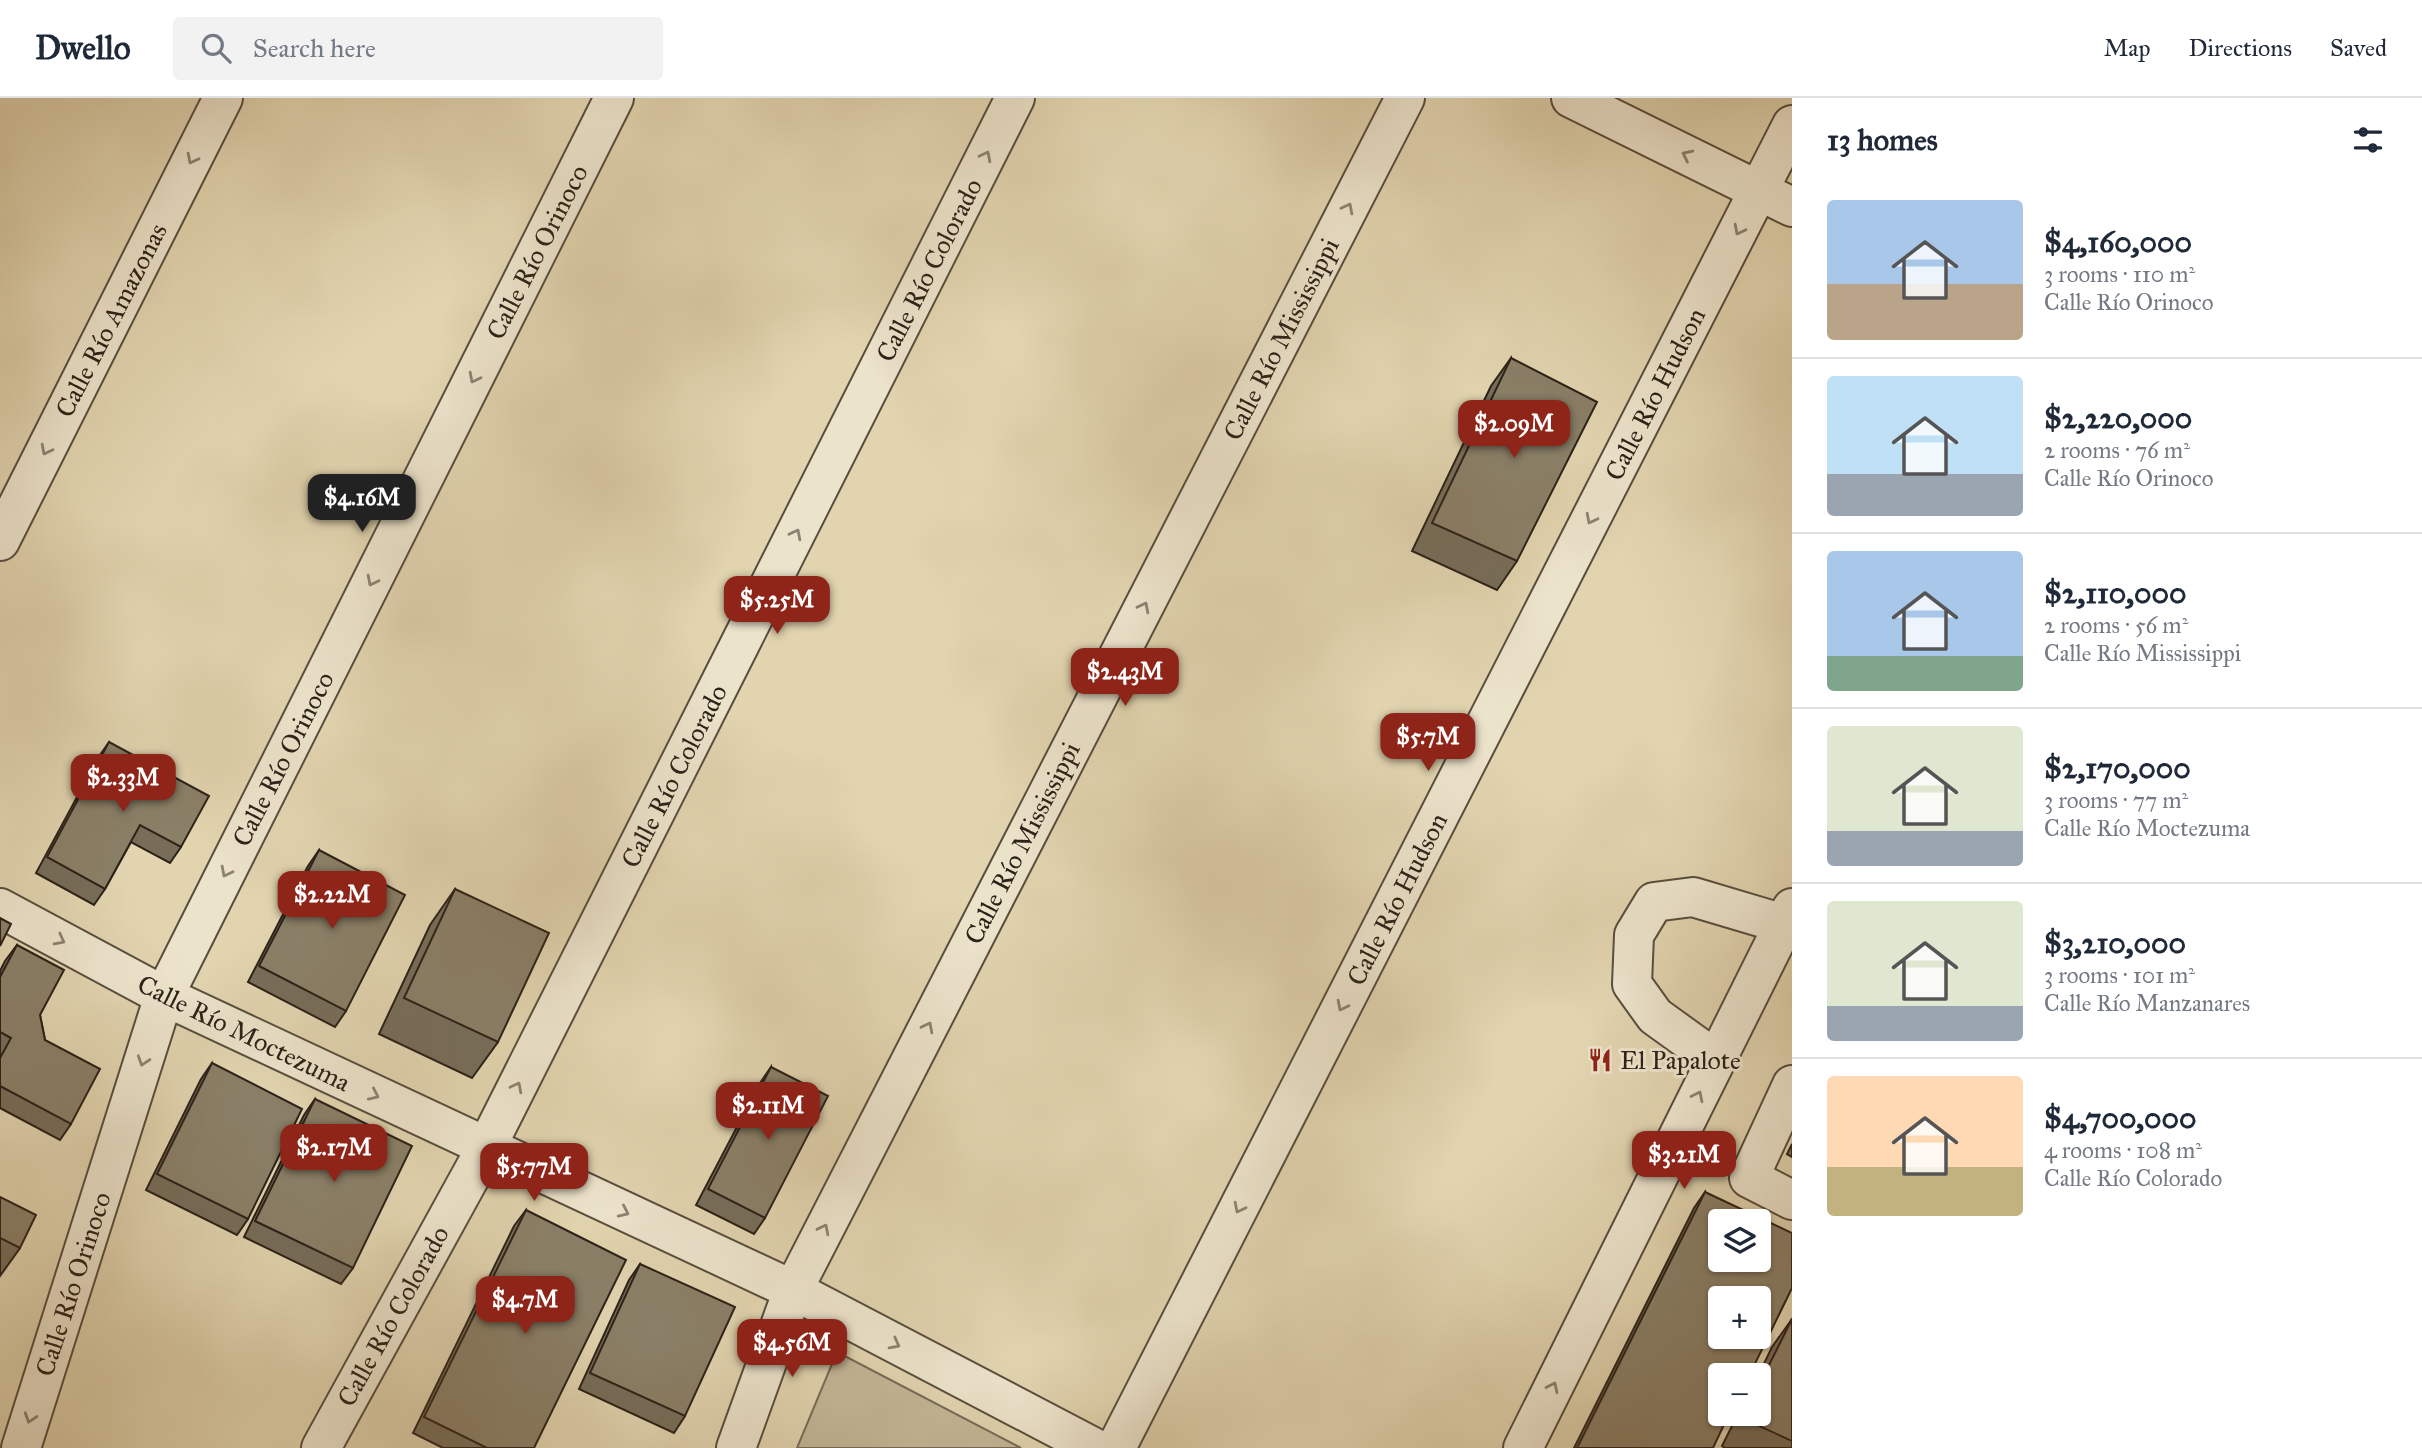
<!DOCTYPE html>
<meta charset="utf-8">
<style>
:root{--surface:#fff;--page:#f2f2f3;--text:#1f2937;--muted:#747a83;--line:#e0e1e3;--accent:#8f2418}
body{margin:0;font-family:"IM FELL Great Primer",serif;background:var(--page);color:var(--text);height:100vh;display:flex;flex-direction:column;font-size:26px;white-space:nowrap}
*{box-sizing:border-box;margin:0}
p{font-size:23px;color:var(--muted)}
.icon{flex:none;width:38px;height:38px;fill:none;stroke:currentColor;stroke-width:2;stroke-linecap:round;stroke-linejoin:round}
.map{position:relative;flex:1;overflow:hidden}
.details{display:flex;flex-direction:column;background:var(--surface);width:630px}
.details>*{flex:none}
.tools{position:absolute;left:1708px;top:1111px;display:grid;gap:14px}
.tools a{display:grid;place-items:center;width:63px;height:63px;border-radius:7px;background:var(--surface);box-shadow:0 2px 5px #0004;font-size:35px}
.price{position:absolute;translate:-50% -60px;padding:0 16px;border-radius:14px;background:var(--accent);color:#fff;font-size:23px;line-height:46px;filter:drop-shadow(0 2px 4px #0008)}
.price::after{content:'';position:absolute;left:50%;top:42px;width:21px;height:16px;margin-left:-10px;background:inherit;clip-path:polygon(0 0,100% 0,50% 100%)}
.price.active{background:#222;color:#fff}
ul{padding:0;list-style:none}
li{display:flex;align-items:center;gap:21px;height:175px;padding:0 35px}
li+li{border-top:2px solid var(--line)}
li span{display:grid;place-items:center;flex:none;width:196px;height:140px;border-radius:7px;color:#555}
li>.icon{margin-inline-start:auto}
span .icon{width:84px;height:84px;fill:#fffc;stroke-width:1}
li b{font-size:30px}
h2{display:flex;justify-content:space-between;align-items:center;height:84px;padding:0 35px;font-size:30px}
header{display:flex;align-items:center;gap:42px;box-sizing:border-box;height:98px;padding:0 35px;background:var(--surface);border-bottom:2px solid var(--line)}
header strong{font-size:33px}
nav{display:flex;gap:38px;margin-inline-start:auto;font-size:24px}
.search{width:490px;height:63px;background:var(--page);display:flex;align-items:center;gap:18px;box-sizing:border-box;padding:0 24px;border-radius:7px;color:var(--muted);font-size:26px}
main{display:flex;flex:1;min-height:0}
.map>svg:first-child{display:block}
</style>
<header>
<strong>Dwello</strong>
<div class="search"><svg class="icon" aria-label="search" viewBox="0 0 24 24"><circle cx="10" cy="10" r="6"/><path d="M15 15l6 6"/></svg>Search here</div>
<nav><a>Map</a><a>Directions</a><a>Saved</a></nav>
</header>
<main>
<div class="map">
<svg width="1792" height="1350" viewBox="0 0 1792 1350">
<rect width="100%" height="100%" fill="#e1d4af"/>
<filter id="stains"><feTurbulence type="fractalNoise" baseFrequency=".00286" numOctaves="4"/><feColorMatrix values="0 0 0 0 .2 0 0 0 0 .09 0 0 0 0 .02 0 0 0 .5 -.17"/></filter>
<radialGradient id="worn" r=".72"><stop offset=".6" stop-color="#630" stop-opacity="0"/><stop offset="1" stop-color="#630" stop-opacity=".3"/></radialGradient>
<path fill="#c2b696" stroke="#776c58" stroke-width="2" d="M837,1254l184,96h-224z"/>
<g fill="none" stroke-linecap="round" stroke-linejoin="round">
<g stroke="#594e3e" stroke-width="42">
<path id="minor" d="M1571,0l221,109
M0,443l223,-443
M0,810l164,88 629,294 302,158
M1716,962l-61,-44 -23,-32 2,-49 20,-33 39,-5 91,27
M1792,987l-43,93 43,22
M21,1350l143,-452 450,-898
M321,1350l165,-300 529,-1050
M736,1350l57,-158 612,-1192
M1116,1350l676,-1323
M1523,1350l269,-540"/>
</g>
<use href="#minor" stroke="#ece3cb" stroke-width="38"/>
</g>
<path fill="#776d59" stroke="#2c2219" stroke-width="2" d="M1511,260l6,203 -20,29 -85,-39 79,-165z
M109,644l72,105 -11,16 -39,-21 -26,47 -11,16 -58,-32 62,-115z
M319,752l27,161 -11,16 -87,-45 60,-116z
M455,791l43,153 -26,36 -93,-44 51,-109z
M17,847l23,70 5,25 26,84 -11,16 -60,-32v-137l5,-10z
M212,965l36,156 -11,16 -91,-45 55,-111z
M771,969l-6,151 -11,16 -58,-29 64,-122z
M315,1001l38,169 -12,16 -97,-47 60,-122z
M1792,1046v13l-5,-3z
M1705,1094l8,256h-139l120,-240z
M0,1099l20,51 -20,28z
M526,1112l8,238h-91l-30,-15 101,-207z
M640,1166l45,152 -11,17 -95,-44 50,-109z
M1792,1221v128l-1,1h-66l-3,-2 16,-32h21v-38h-1l14,-29z"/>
<path fill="#8a7f67" stroke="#2c2219" stroke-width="2" fill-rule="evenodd" d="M1511,260l86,44 -80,159 -85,-38z
M109,644l100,54 -28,51 -41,-22 -35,64 -58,-32z
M319,752l86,45 -59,116 -87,-45z
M455,791l94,44 -51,109 -94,-44z
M0,820l11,6 -11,22z
M17,847l47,25 -24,45 5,25 55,29 -29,55 -71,-38v-28l11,-20 -11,-6v-55z
M212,965l90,46 -54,110 -91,-45z
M771,969l57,29 -63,122 -57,-29z
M315,1001l97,47 -59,122 -98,-47z
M1705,1094l87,41v55l-43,88h-29v38h9l-16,34h-136zM1720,1124h39v38h-39zM1720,1200h39v39h-39z
M0,1099l36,18 -16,33 -20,-10z
M526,1112l100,50 -92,188h-47l-63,-31z
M640,1166l95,43 -50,109 -95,-43z
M1792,1221v122l-50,-23 2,-4h15v-29z"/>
<defs><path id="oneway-chevron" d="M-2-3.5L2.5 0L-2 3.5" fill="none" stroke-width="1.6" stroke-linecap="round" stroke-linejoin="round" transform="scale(1.75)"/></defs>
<g stroke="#8c8272">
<use href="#oneway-chevron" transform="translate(1687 57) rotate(-154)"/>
<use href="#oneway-chevron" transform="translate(986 58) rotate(-63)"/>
<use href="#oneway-chevron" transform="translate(192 61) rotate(117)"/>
<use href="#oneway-chevron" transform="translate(1348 110) rotate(-63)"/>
<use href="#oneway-chevron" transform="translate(1739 132) rotate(117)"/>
<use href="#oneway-chevron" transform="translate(474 280) rotate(117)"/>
<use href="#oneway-chevron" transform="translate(46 352) rotate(117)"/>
<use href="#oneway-chevron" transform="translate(1591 421) rotate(117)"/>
<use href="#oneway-chevron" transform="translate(796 436) rotate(-63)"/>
<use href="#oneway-chevron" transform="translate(372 483) rotate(117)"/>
<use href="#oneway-chevron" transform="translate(1144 509) rotate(-63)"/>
<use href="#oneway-chevron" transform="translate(226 774) rotate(117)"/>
<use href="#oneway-chevron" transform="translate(60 842) rotate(28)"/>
<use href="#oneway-chevron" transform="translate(1342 908) rotate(117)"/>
<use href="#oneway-chevron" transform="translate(928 929) rotate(-63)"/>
<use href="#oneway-chevron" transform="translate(143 963) rotate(108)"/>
<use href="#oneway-chevron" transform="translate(517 989) rotate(-63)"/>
<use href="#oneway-chevron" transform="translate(374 997) rotate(25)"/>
<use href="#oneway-chevron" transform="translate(1698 998) rotate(-64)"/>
<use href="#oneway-chevron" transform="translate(1239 1110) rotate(117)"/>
<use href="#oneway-chevron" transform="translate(624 1114) rotate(25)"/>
<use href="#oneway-chevron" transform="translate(824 1131) rotate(-63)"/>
<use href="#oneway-chevron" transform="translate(895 1246) rotate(28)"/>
<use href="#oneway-chevron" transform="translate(1553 1289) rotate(-64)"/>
<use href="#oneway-chevron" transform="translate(30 1320) rotate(108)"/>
</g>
<defs>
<g id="restaurant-bare" transform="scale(1.89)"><path d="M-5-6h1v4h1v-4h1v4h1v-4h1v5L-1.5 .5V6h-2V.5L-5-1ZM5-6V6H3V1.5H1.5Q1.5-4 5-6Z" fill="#8f2418" stroke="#ece3cb" stroke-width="2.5" paint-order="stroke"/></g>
</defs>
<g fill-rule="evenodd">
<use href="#restaurant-bare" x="1600" y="962"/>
</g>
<g text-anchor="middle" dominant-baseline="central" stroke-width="6" stroke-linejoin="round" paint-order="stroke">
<g font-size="26" fill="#2c2219" stroke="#ece3cb">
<text transform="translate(537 154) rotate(-63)">Calle Río Orinoco</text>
<text transform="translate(929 172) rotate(-63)">Calle Río Colorado</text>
<text transform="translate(111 222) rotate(-63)">Calle Río Amazonas</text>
<text transform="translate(1281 241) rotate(-63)">Calle Río Mississippi</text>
<text transform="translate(1655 296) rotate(-63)">Calle Río Hudson</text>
<text transform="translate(283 661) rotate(-63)">Calle Río Orinoco</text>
<text transform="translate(674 678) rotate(-63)">Calle Río Colorado</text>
<text transform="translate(1022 745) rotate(-63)">Calle Río Mississippi</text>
<text transform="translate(1397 801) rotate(-63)">Calle Río Hudson</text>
<text transform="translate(244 935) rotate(26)">Calle Río Moctezuma</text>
<text transform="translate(73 1186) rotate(-72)">Calle Río Orinoco</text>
<text transform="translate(393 1218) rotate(-61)">Calle Río Colorado</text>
</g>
<g font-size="26" fill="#2c2219" stroke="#ece3cb" text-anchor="start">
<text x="1620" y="962">El Papalote</text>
</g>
</g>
<rect width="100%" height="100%" filter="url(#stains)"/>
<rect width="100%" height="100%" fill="url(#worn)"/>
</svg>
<div class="tools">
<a><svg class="icon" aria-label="layers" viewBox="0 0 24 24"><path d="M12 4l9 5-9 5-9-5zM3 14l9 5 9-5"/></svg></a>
<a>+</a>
<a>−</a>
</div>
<b class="price" style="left:1514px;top:362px">$2.09M</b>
<b class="price active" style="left:362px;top:436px">$4.16M</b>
<b class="price" style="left:777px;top:538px">$5.25M</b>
<b class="price" style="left:1125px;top:610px">$2.43M</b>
<b class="price" style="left:1428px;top:675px">$5.7M</b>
<b class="price" style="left:123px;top:716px">$2.33M</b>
<b class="price" style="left:332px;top:833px">$2.22M</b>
<b class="price" style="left:768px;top:1044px">$2.11M</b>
<b class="price" style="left:334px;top:1086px">$2.17M</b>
<b class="price" style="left:1684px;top:1093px">$3.21M</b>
<b class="price" style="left:534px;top:1105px">$5.77M</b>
<b class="price" style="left:525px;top:1238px">$4.7M</b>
<b class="price" style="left:792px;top:1281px">$4.56M</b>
</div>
<section class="details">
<h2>13 homes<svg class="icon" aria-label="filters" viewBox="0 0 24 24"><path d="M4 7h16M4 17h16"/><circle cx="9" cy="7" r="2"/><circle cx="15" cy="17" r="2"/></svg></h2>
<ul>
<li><span style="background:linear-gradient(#a9c7e8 60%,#b9a48a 0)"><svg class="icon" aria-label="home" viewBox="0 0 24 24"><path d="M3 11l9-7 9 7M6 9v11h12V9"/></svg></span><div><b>$4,160,000</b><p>3 rooms · 110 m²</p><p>Calle Río Orinoco</p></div></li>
<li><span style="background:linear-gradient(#bfe0f5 70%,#9aa5b1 0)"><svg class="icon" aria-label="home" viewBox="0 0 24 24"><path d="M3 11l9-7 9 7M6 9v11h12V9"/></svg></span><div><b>$2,220,000</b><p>2 rooms · 76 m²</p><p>Calle Río Orinoco</p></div></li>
<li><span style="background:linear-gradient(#a9c7e8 75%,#7fa58c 0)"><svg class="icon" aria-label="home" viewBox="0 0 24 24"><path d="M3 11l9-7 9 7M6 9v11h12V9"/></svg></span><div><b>$2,110,000</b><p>2 rooms · 56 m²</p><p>Calle Río Mississippi</p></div></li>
<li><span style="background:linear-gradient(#dfe7d0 75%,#9aa5b1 0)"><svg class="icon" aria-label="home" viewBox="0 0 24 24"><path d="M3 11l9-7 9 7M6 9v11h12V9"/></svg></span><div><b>$2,170,000</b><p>3 rooms · 77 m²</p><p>Calle Río Moctezuma</p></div></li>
<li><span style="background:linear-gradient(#dfe7d0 75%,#9aa5b1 0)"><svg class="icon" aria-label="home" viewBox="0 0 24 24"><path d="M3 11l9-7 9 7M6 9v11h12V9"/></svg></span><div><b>$3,210,000</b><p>3 rooms · 101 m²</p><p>Calle Río Manzanares</p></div></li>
<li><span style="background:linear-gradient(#ffd9b3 65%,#c2b280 0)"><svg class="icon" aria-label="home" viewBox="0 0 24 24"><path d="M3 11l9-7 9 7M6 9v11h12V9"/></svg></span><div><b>$4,700,000</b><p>4 rooms · 108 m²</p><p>Calle Río Colorado</p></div></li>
</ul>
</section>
</main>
